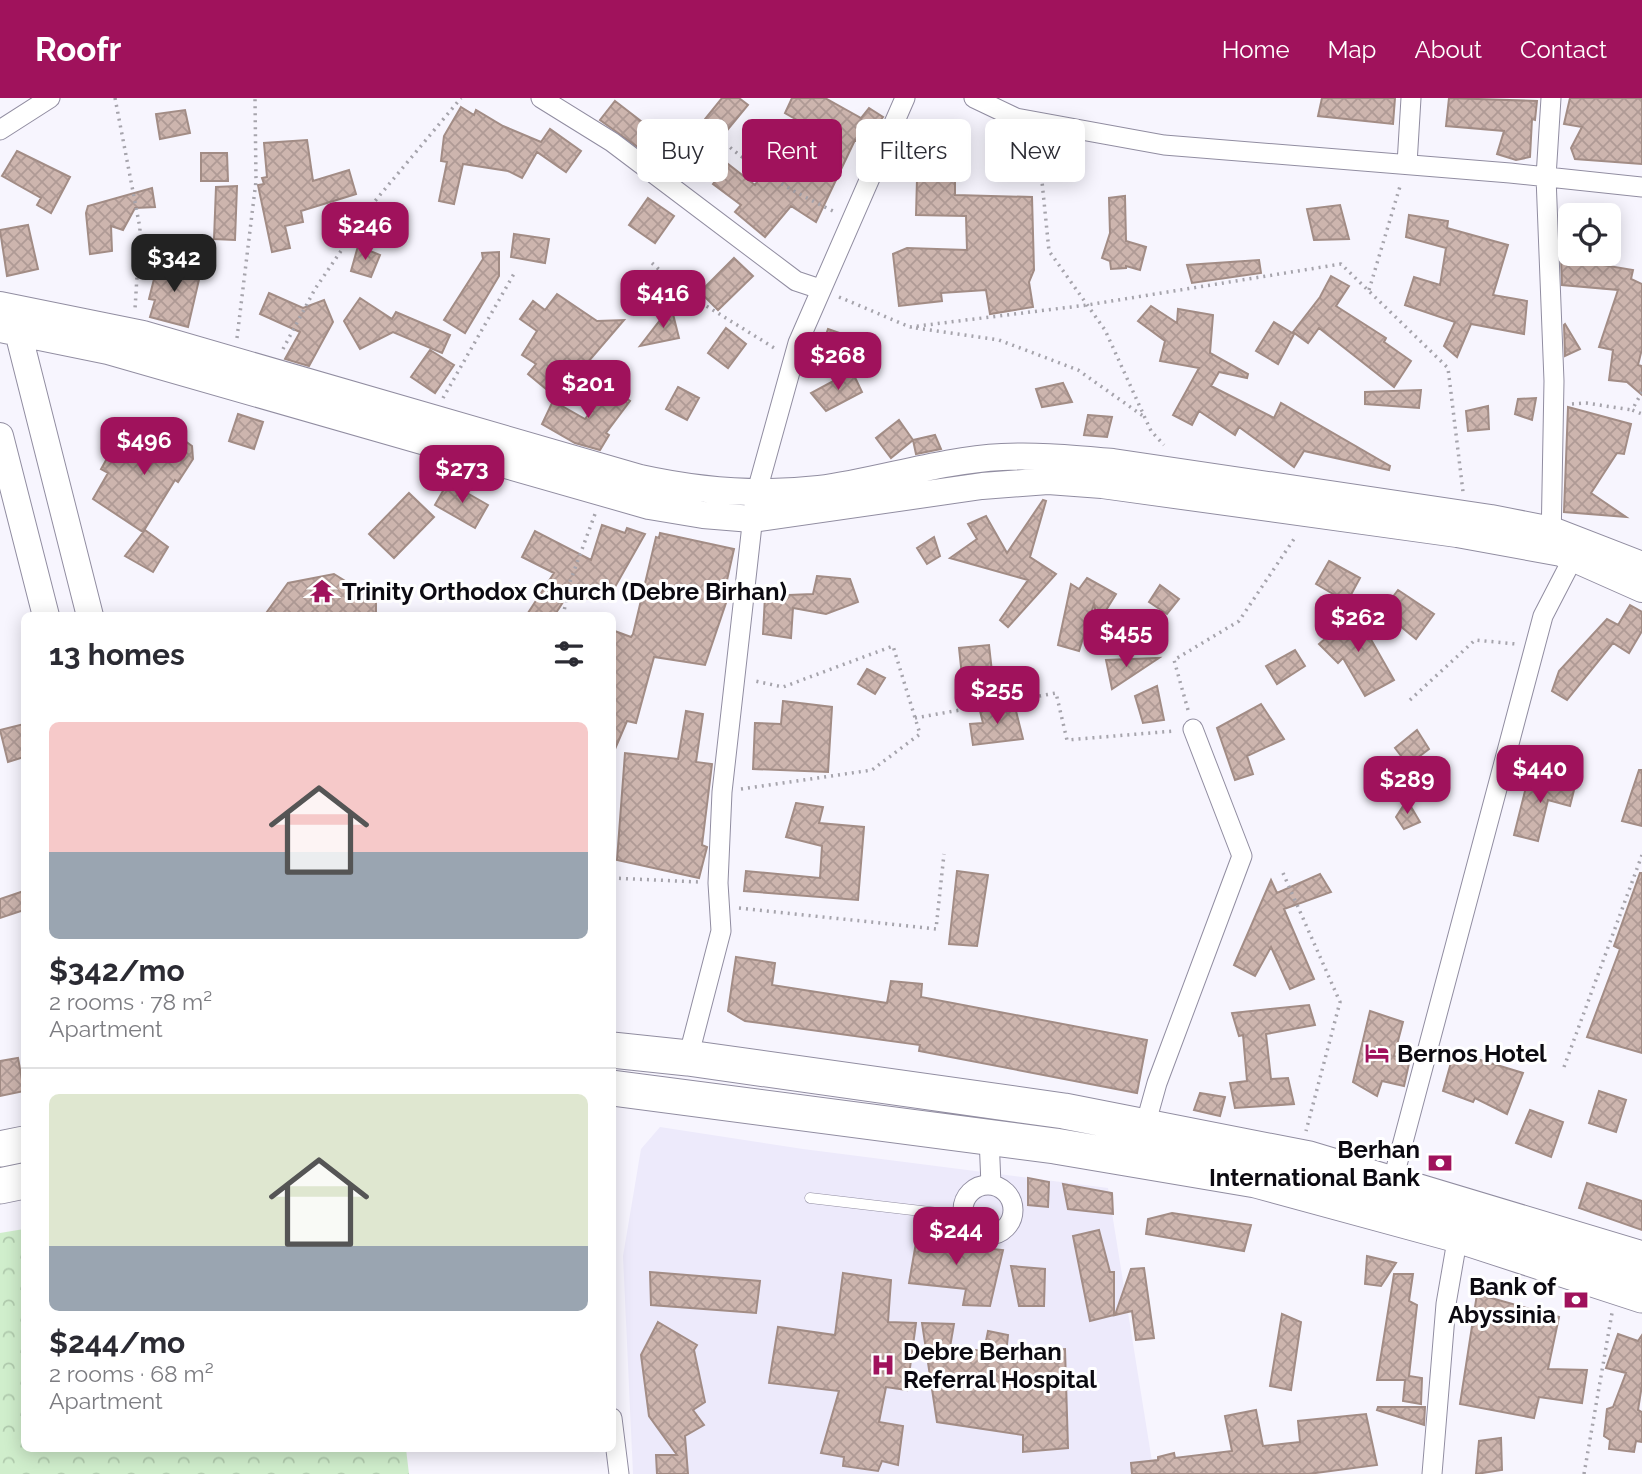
<!DOCTYPE html>
<meta charset="utf-8">
<style>
:root{--surface:#fff;--page:#f7f7f7;--text:#2b2b33;--muted:#7c7c81;--line:#e1e1e2;--accent:#a0125c}
body{margin:0;font-family:Raleway,sans-serif;background:var(--page);color:var(--text);height:100vh;display:flex;flex-direction:column;font-size:26px;white-space:nowrap}
*{box-sizing:border-box;margin:0}
p{font-size:23px;color:var(--muted)}
.icon{flex:none;width:38px;height:38px;fill:none;stroke:currentColor;stroke-width:2;stroke-linecap:round;stroke-linejoin:round}
.map{position:relative;flex:1;overflow:hidden}
.sheet{position:absolute;left:21px;top:514px;width:595px;height:840px;display:flex;flex-direction:column;background:var(--surface);border-radius:10px;box-shadow:0 4px 18px #0003}
.sheet>*{flex:none}
.banner{position:absolute;left:637px;top:21px;width:665px;height:63px;display:flex;gap:14px}
.controls{position:absolute;left:1558px;top:105px;display:grid;gap:14px}
.controls a{display:grid;place-items:center;width:63px;height:63px;border-radius:10px;background:var(--surface);box-shadow:0 4px 18px #0003;font-size:35px}
.price{position:absolute;translate:-50% -60px;padding:0 16px;border-radius:14px;background:var(--accent);color:#fff;font-size:23px;line-height:46px;filter:drop-shadow(0 2px 4px #0008)}
.price::after{content:'';position:absolute;left:50%;top:42px;width:21px;height:16px;margin-left:-10px;background:inherit;clip-path:polygon(0 0,100% 0,50% 100%)}
.price.current{background:#222;color:#fff}
ul{padding:0;list-style:none}
li{display:grid;align-content:center;gap:14px;height:371px;padding:0 28px}
li+li{border-top:2px solid var(--line)}
li span{display:grid;place-items:center;height:217px;border-radius:10px;color:#555}
li>.icon{margin-inline-start:auto}
span .icon{width:126px;height:126px;fill:#fffc;stroke-width:1}
li b{font-size:30px}
h2{display:flex;justify-content:space-between;align-items:center;height:84px;padding:0 28px;font-size:30px}
.tag{padding:0 24px;border-radius:10px;background:var(--surface);box-shadow:0 4px 18px #0003;font-size:24px;line-height:63px}
.tag.current{background:var(--accent);color:#fff}
header{display:flex;align-items:center;gap:42px;box-sizing:border-box;height:98px;padding:0 35px;background:var(--accent);color:#fff}
header strong{font-size:33px}
nav{display:flex;gap:38px;margin-inline-start:auto;font-size:24px}
.map>svg:first-child{display:block}
</style>
<header>
<strong>Roofr</strong>
<nav><a>Home</a><a>Map</a><a>About</a><a>Contact</a></nav>
</header>
<div class="map">
<svg width="1642" height="1376" viewBox="0 0 1642 1376">
<defs>
<pattern id="forest-crowns" width="20" height="18" patternUnits="userSpaceOnUse" patternTransform="scale(1.75)"><rect width="20" height="18" fill="#d0eecc"/><path d="M2 6a3 3 0 1 1 6 0M12 15a3 3 0 1 1 6 0" fill="none" stroke="#b1cbae"/></pattern>
<pattern id="building-cross-hatch" width="8" height="8" patternUnits="userSpaceOnUse" patternTransform="scale(1.75)"><rect width="8" height="8" fill="#cdb5ae"/><path d="M0 0l8 8M0 8l8-8" fill="none" stroke="#af9a95"/></pattern>
</defs>
<rect width="100%" height="100%" fill="#f7f5fe"/>
<path fill="#edeafb" d="M660,1029l143,22 305,39 46,286h-521l-10,-218 18,-107z"/>
<path fill="url(#forest-crowns)" d="M24,1131v220h382l3,25h-409v-241z"/>
<path fill="url(#building-cross-hatch)" stroke="#a28c85" stroke-width="2" d="M722,0h17l9,7 -24,29 -19,-15z
M792,0h33l36,20 8,-10 14,9 -21,27 -7,-4 -39,82 -25,-16 -26,31 -30,-25 6,-7 -28,-21 15,-20 27,21 42,-65 -12,-7z
M1322,0h73l-2,26 -75,-8z
M1449,0l88,3 -2,19 -3,-1 -2,38 -14,3 -19,-6 7,-23 -58,-5z
M1570,0h72v66l-67,-5 -4,-11 11,-21 -18,-3z
M615,3l48,37 2,-3 14,12 -15,19 -64,-46z
M461,9l13,8 2,-5 27,16 38,16 9,-13 31,22 -15,21 -29,-20 -15,26 -14,-7 -45,-7 -9,40 -15,-3 8,-39 -6,-1 3,-25z
M185,12l5,23 -30,6 -4,-25z
M307,42l6,41 36,-11 7,24 -55,17 2,11 -18,4 5,22 -18,4 -14,-67 6,-1 -2,-6 5,-1 -3,-34z
M17,53l53,26 -19,36 -14,-8 4,-7 -39,-22z
M201,55h26l1,28h-27z
M917,81l38,1v15l77,2 2,73 -5,12 4,25 -43,7 -4,-24 -45,3 1,8 -43,5 -6,-52 14,-6 60,2 -1,-34 -50,-1z
M237,88l-2,54 -21,-1 2,-52z
M152,90l3,19 -20,1 -12,22 -12,-4 1,25 -22,3 -4,-41 2,-7z
M1125,98l1,45 20,6 -6,23 -14,-4v2l-15,1 -1,-8 -8,-3 8,-25 -1,-35z
M648,100l26,18 -19,27 -26,-18z
M1340,107l9,34 -35,1 -7,-31z
M1409,117l39,6 -1,7 61,17 -15,50 34,6 -3,33 -53,-10 -14,33 -13,-11 11,-24 -50,-17 9,-28 26,8 6,-37 -40,-11z
M28,127l10,44 -31,7 -7,-46z
M514,136l35,5 -4,24 -34,-6z
M358,148l22,9 -9,22 -20,-6z
M499,154v24l-34,57 -21,-13 39,-61 -1,-6z
M734,160l19,18 -35,34 -18,-18z
M1561,160l72,12 -2,9 11,5v65l-4,16 4,1v29l-15,-13 -18,-2 4,-30 -14,-3 19,-57 -56,-5z
M1259,162l2,13 -69,10 -5,-18z
M164,164l37,9 -13,56 -38,-10 5,-17 -6,-1 7,-28 5,2z
M1331,178l18,10 -13,20 50,32 -2,4 27,19 -17,26 -75,-59 -11,15 -15,-11 27,-35z
M649,184l2,13 -17,19 -5,-26z
M269,195l34,15 21,-8 9,22 -24,44 -24,-7 15,-27 -40,-18z
M557,196l40,27 27,-1 -67,78 -29,-24 8,-10 -14,-9 15,-24 -17,-12 13,-18 12,9z
M360,200l32,21 4,-7 54,23 -8,18 -49,-21 -33,17 -16,-28z
M671,208l8,32 -39,8z
M1151,208l26,17 1,-14 35,6 -3,38 38,21 -1,4 -28,-6 -8,14 63,32 7,-15 109,63 -1,4 -85,-19 -10,16 -55,-40 -4,8 -36,-24 -7,14 -19,-10 26,-47 -39,-7 5,-20 -27,-20z
M1274,224l20,12 -16,30 -22,-13z
M1565,226l15,25 -15,7 -1,-31z
M726,230l20,16 -18,24 -20,-15z
M828,231l26,9 -11,31 -26,-9z
M430,252l24,15 -19,28 -24,-16z
M852,273l10,21 -36,19 -15,-18z
M1063,285l9,19 -30,5 -6,-18z
M610,288l20,15 -24,32 3,2 -9,15 -25,-7 -33,-19 11,-23 32,18z
M678,289l21,11 -12,22 -21,-11z
M1421,292l-2,18 -54,-4v-12z
M1536,300l-4,22 -17,-6 3,-15z
M1488,308l1,23 -21,2 -2,-20z
M1568,309l63,17 -7,30 -7,-1 -26,40 35,24 -62,-5z
M238,316l25,8 -9,27 -25,-8z
M1088,317l24,2 -5,20 -23,-2z
M899,322l14,20 -22,18 -15,-20z
M159,324l33,24 1,13 -15,23 -3,-2 -32,52 -50,-33 15,-26 -7,-4 9,-16 18,9z
M935,337l6,14 -25,5 -3,-14z
M448,384l40,23 -13,23 -40,-23z
M409,395l25,24 -40,41 -25,-24z
M1043,402l3,1 -16,56 26,17 -48,53 -8,-7 28,-40 -78,-22 27,-19 -9,-15 18,-8 21,37z
M602,427l23,8 2,-5 18,6 -38,67 -40,-5 -13,20h-28l28,-43 -32,-16 13,-26 56,29z
M145,432l23,17 -15,25 -28,-16z
M660,435l74,16 -9,40 5,2 -25,74 -51,-8 -18,66 -9,-2 -15,35v-126l19,7 2,-3 23,-97 3,1z
M934,439l6,19 -13,8 -10,-16z
M1329,463l31,17 -13,24 -31,-18z
M334,476l42,26v16h-112l24,-33z
M817,478l33,3 8,23 -32,12 -33,-6 -2,30 -28,-4 2,-38 48,-2z
M1087,480l29,16 -18,29 -4,-19 -15,47 -21,-6 13,-61 8,5z
M1160,487l19,14 -12,15 -18,-12z
M1398,492l36,24 -18,25 -34,-28z
M1630,507l12,7v19l-13,22 -16,-10 -46,57 -15,-9 7,-20 48,-52 11,6z
M1356,514l15,22 -2,2 25,44 -29,16 -22,-38 -5,5 -19,-19z
M989,547l3,27 -30,4 -3,-28z
M1295,552l10,16 -28,18 -11,-18z
M1159,560l-47,31 -6,-29z
M867,571l18,9 -10,16 -17,-10z
M1157,588l7,34 -21,3 -8,-27z
M783,603l49,6 -4,65 -75,-3 2,-46 26,1z
M1014,605l9,36 -50,6 -3,-21 13,-1 -3,-12z
M1261,606l23,35 -37,17 6,18 -18,6 -18,-52z
M686,613l17,3 -7,48 16,2 -10,81 5,2 -8,31 -82,-18 8,-107 53,6z
M24,626v33l-16,5 -8,-32z
M1417,632l12,19 -21,16 -13,-17z
M1639,672h3v56l-20,-5z
M1529,677l46,11 -5,20 -22,-6 -10,41 -24,-6z
M1407,702l13,22 -16,7 -8,-12z
M796,705l27,4 -4,16 45,4 -6,73 -114,-9 2,-20 74,7 2,-32 -36,-9z
M957,773l31,4 -11,71 -28,-2z
M1640,775h2v180l-55,-16 33,-88 -6,-3z
M1320,776l11,18 -47,17 30,70 -24,10 -19,-42 -16,29 -21,-11 37,-85 6,13z
M24,793v19l-24,8v-19z
M736,859l39,6 -3,22 115,18 4,-22 31,3 -1,13 226,43 -10,53 -218,-42 1,-6 -175,-24 -17,-10z
M1309,907l6,20 -49,9 5,45 17,-1 6,26 -59,4 -5,-25 17,-2 -4,-46 -4,1 -7,-23z
M1370,913l33,11 -9,34 16,3 -6,27 -22,-5 -5,15 -24,-14z
M1454,954l69,21 -16,41 -32,-16 -2,4 -30,-11z
M18,960l6,33 -24,5v-35z
M1599,993l27,9 -10,32 -27,-9z
M1200,995l25,4 -5,19 -26,-6z
M1530,1012l33,12 -12,35 -35,-14z
M1028,1080l21,4 -1,25 -20,-2z
M1587,1085l55,18v29l-63,-22z
M1063,1086l49,9 1,21 -45,-5z
M1172,1115l79,12 -7,26 -98,-17 2,-15z
M1099,1132l11,42h4v43l-24,6 -17,-85z
M918,1133l31,5 -1,8 55,6 -13,56 -27,-1 3,-16 -57,-6z
M1367,1158l29,7 -15,23 -16,-2z
M1011,1168l34,3 -1,37h-25z
M1144,1170l10,70 -18,2 -4,-29 -17,4 16,-46z
M650,1174l110,9 -4,32 -105,-8z
M843,1175l48,7 -3,42 28,1 -9,67 -21,-3 -7,35 24,4 -5,39 -16,-4 -4,10 -35,-5 1,-9 -23,-4 18,-62 -70,-8 9,-56 57,8z
M1394,1176h19l-4,27 8,4 -8,71 13,2 -1,26 -18,-3 2,-21h-28z
M1477,1196l82,23 -11,52 39,1 -5,33 -43,-6 -5,21 -74,-14z
M1282,1216l19,8 -10,68 -21,-4z
M658,1224l39,23 -3,5 11,52 -12,8 11,15 -19,11 3,38h-31l-1,-19h21l-28,-39 -8,-61z
M922,1225l32,1 -4,23 34,4 4,-20 20,4 -2,19 59,-5 3,99 -45,4v-17l-86,-13z
M1618,1236l20,7 4,-6v50l-4,25 4,2v30l-6,-1 -2,11 -25,-3 1,-9 -6,-4 3,-27 6,-2 13,-34 -20,-5z
M1378,1309h47l-1,18 -47,-15z
M1256,1312l7,36 37,-4 -2,-21 68,-7 11,51 -69,9h-176l-1,-11 27,-3v-3l16,-4 1,5 57,-7 -7,-35z
M1501,1340l1,32 -26,4 3,-33z"/>
<g fill="none" stroke-linecap="round" stroke-linejoin="round">
<g stroke="#918da1" stroke-width="11">
<path id="lane" d="M810,1100l154,18"/>
</g>
<g stroke="#918da1" stroke-width="21">
<path id="street" d="M541,0l71,44 184,139 24,8
M974,0l42,20 148,27 346,28 132,14
M0,32l50,-32
M1407,66l4,-66
M1551,445l3,-162 -8,-204 5,-79
M688,960l33,-127 -3,-48 4,-91 33,-294 43,-155 107,-245
M1143,1035l14,-50 85,-227 -49,-127
M989,1039l2,48
M963 1112a25 25 0 1 1 50 0a25 25 0 1 1-50 0Z
M1390,1093l153,-575 30,-58
M612,1320l7,56
M1432,1376l14,-170 12,-69"/>
</g>
<g stroke="#918da1" stroke-width="28">
<path id="secondary" d="M0,207l143,29 497,144c59,13 119,18 179,11 61,-8 121,-29 183,-32 37,-2 74,2 111,5l378,56 61,12 90,35
M9,224l9,10 72,284
M0,231l108,22 541,155 54,9 49,4 230,-33 66,-5 54,4 355,49 104,19 81,36
M0,338l46,180"/>
</g>
<g stroke="#918da1" stroke-width="37">
<path id="highway" d="M612,952l76,8 376,53 245,48 333,100
M612,990l443,58 201,34 202,55 184,60
M0,1051l24,-5
M0,1088l24,-5"/>
</g>
<path stroke="#a6a4ac" stroke-width="3.5" stroke-dasharray="2 5" stroke-linecap="butt" d="M115,0l25,130 -5,81
M709,31c40,37 76,59 124,82
M1038,44l11,109 56,79 46,101 13,14
M652,165l30,28 94,58
M1369,192l32,-107
M839,199l71,30 177,-22 254,-41 107,104 15,124
M916,230l83,12 79,30 65,46
M237,240l19,-157 -1,-83
M283,251l32,-60 60,-88 86,-103
M1642,294l-10,18 10,4
M443,300l72,-126
M1572,306l14,-1 46,7
M563,518l7,-34 25,-68
M1410,602l65,-60 41,4
M1188,612l-14,-50 65,-39 57,-85
M915,620l141,-25 11,47 107,-9
M741,691l131,-19 48,-36 -27,-88 -110,41 -28,-6
M1283,775l57,129 -34,129
M612,780l87,4
M739,810l197,21 8,-75
M1564,969l78,-212
M1584,1376l28,-161"/>
<use href="#lane" stroke="#fff" stroke-width="10"/>
<use href="#street" stroke="#fff" stroke-width="19"/>
<use href="#secondary" stroke="#fff" stroke-width="26"/>
<use href="#highway" stroke="#fff" stroke-width="35"/>
</g>
<defs>
<g id="temple-bare" transform="scale(1.89)"><path d="M0-6L5-2H3V0L6.5 2.5H4V6H1.5V3h-3V6H-4V2.5H-6.5L-3 0V-2H-5Z" fill="#a0125c" stroke="#fff" stroke-width="2.5" paint-order="stroke"/></g>
<g id="hotel-bare" transform="scale(1.89)"><path d="M-6-4.5h1.5V1H6V5H4.5V3h-9V5H-6ZM-4 0a1.8 1.8 0 1 1 3.6 0ZM.5 0V-2.5h3Q6-2.5 6 0Z" fill="#a0125c" stroke="#fff" stroke-width="2.5" paint-order="stroke"/></g>
<g id="bank-bare" transform="scale(1.89)"><path d="M-6-4H6V4H-6ZM0-2.3a2.3 2.3 0 1 0 0 4.6a2.3 2.3 0 1 0 0-4.6Z" fill="#a0125c" stroke="#fff" stroke-width="2.5" paint-order="stroke"/></g>
<g id="hospital-bare" transform="scale(1.89)"><path d="M-5-5h3v3.5h4V-5h3V5h-3V1.5h-4V5h-3Z" fill="#a0125c" stroke="#fff" stroke-width="2.5" paint-order="stroke"/></g>
</defs>
<g fill-rule="evenodd">
<use href="#temple-bare" x="322" y="493"/>
<use href="#hotel-bare" x="1377" y="955"/>
<use href="#bank-bare" x="1440" y="1065"/>
<use href="#bank-bare" x="1576" y="1202"/>
<use href="#hospital-bare" x="883" y="1267"/>
</g>
<g text-anchor="middle" dominant-baseline="central" stroke-width="6" stroke-linejoin="round" paint-order="stroke">
<g font-size="24" font-weight="bold" fill="#0c0a11" stroke="#fff" text-anchor="start">
<text x="342" y="493">Trinity Orthodox Church (Debre Birhan)</text>
<text x="1397" y="955">Bernos Hotel</text>
<text x="1420" y="1051" text-anchor="end">Berhan<tspan x="1420" dy="28">International Bank</tspan></text>
<text x="1556" y="1188" text-anchor="end">Bank of<tspan x="1556" dy="28">Abyssinia</tspan></text>
<text x="903" y="1253">Debre Berhan<tspan x="903" dy="28">Referral Hospital</tspan></text>
</g>
</g>
</svg>
<div class="controls">
<a><svg class="icon" aria-label="locate" viewBox="0 0 24 24"><circle cx="12" cy="12" r="6"/><path d="M12 2v4M12 18v4M2 12h4M18 12h4"/></svg></a>
</div>
<b class="price" style="left:365px;top:164px">$246</b>
<b class="price current" style="left:174px;top:196px">$342</b>
<b class="price" style="left:663px;top:232px">$416</b>
<b class="price" style="left:838px;top:294px">$268</b>
<b class="price" style="left:588px;top:322px">$201</b>
<b class="price" style="left:144px;top:379px">$496</b>
<b class="price" style="left:462px;top:407px">$273</b>
<b class="price" style="left:1358px;top:556px">$262</b>
<b class="price" style="left:1126px;top:571px">$455</b>
<b class="price" style="left:997px;top:628px">$255</b>
<b class="price" style="left:1540px;top:707px">$440</b>
<b class="price" style="left:1407px;top:718px">$289</b>
<b class="price" style="left:956px;top:1169px">$244</b>
<div class="banner">
<a class="tag">Buy</a>
<a class="tag current">Rent</a>
<a class="tag">Filters</a>
<a class="tag">New</a>
</div>
<section class="sheet">
<h2>13 homes<svg class="icon" aria-label="filters" viewBox="0 0 24 24"><path d="M4 7h16M4 17h16"/><circle cx="9" cy="7" r="2"/><circle cx="15" cy="17" r="2"/></svg></h2>
<ul>
<li><span style="background:linear-gradient(#f6c9c9 60%,#9aa5b1 0)"><svg class="icon" aria-label="home" viewBox="0 0 24 24"><path d="M3 11l9-7 9 7M6 9v11h12V9"/></svg></span><div><b>$342/mo</b><p>2 rooms · 78 m²</p><p>Apartment</p></div></li>
<li><span style="background:linear-gradient(#dfe7d0 70%,#9aa5b1 0)"><svg class="icon" aria-label="home" viewBox="0 0 24 24"><path d="M3 11l9-7 9 7M6 9v11h12V9"/></svg></span><div><b>$244/mo</b><p>2 rooms · 68 m²</p><p>Apartment</p></div></li>
</ul>
</section>
</div>
